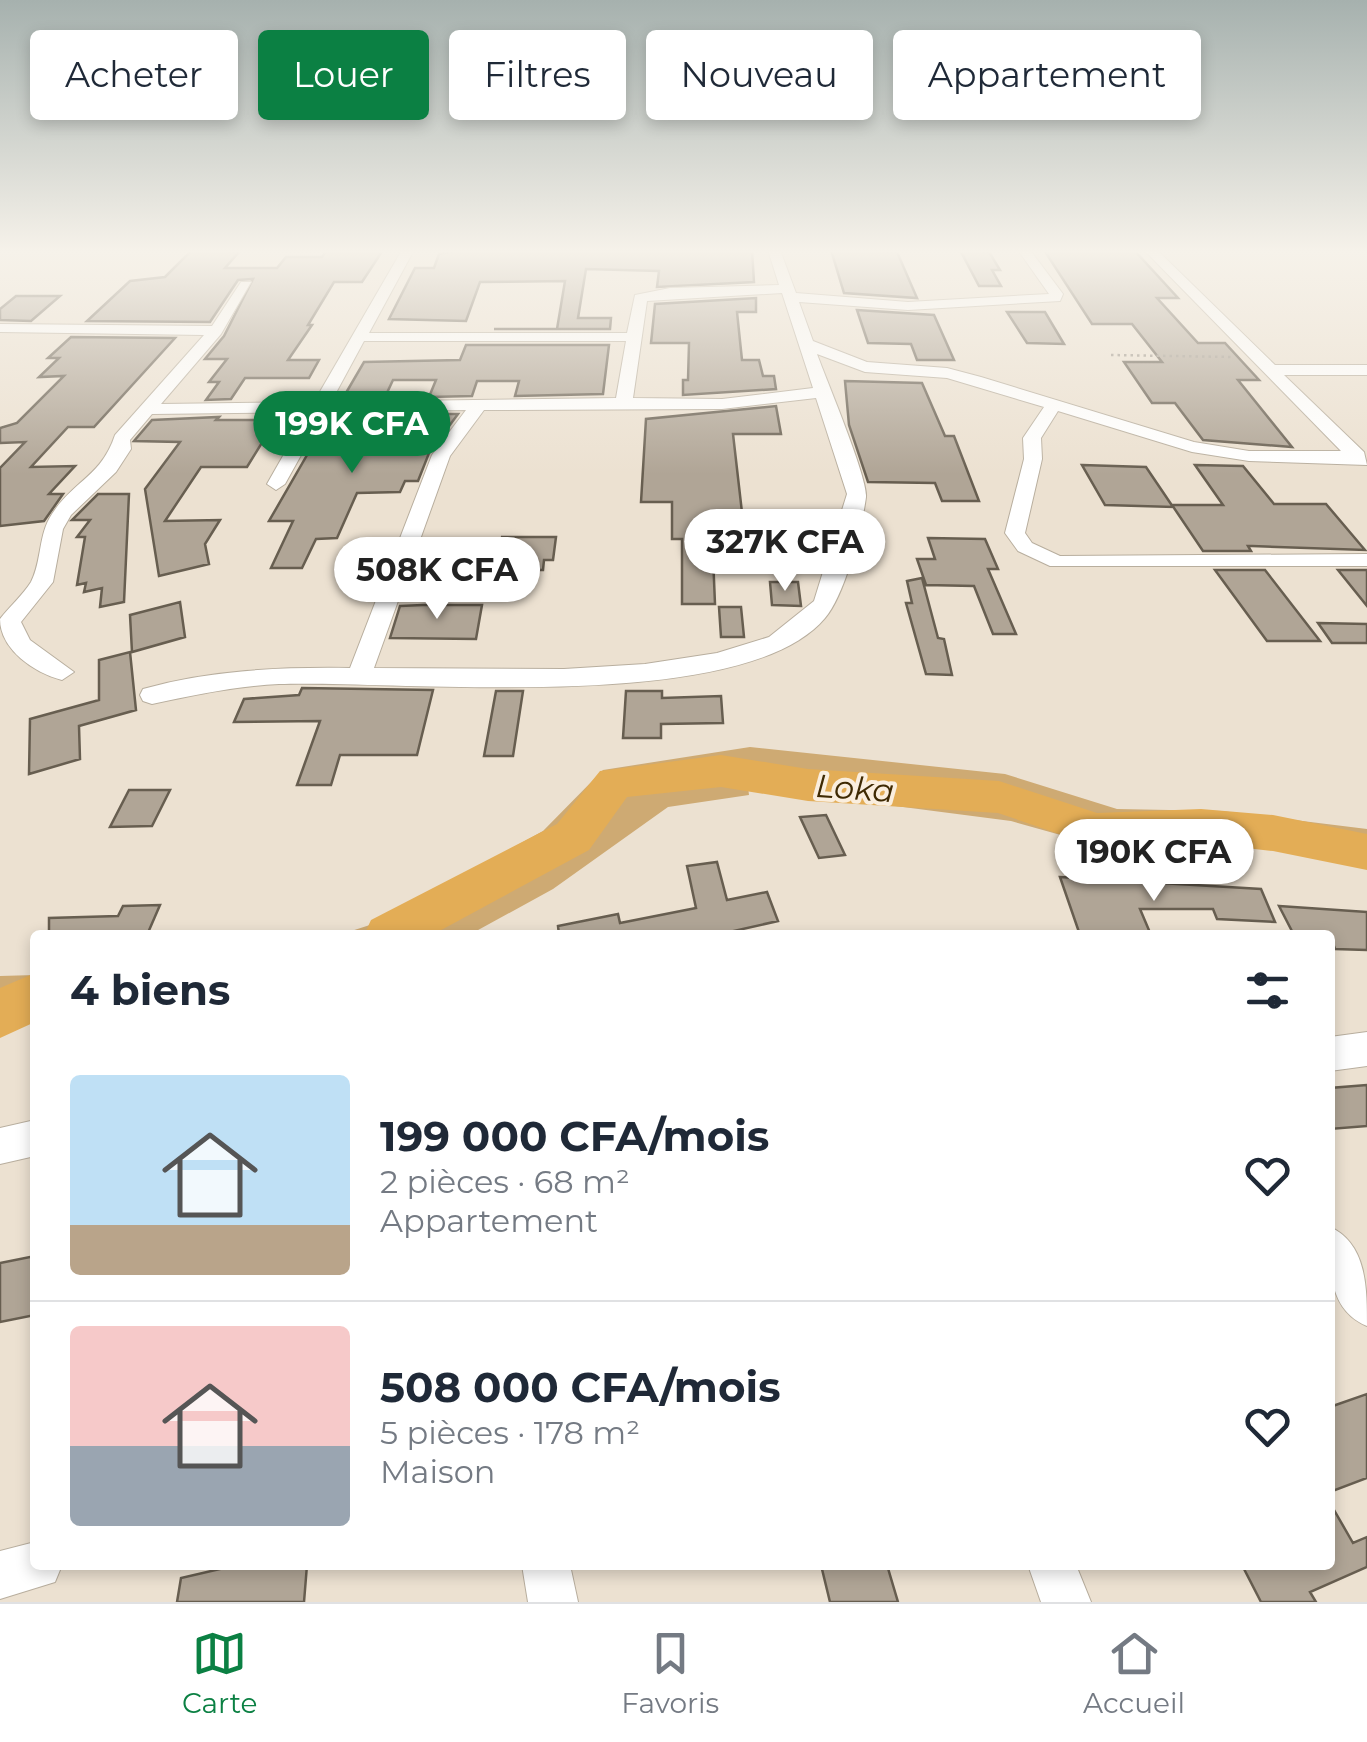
<!DOCTYPE html>
<html lang="fr">
<meta charset="utf-8">
<style>
:root{--surface:#fff;--page:#f2f2f3;--text:#1f2937;--muted:#747a83;--line:#e0e1e3;--accent:#0b8043}
body{margin:0;font-family:Montserrat,sans-serif;background:var(--page);color:var(--text);height:100vh;display:flex;flex-direction:column;font-size:38px;white-space:nowrap}
*{box-sizing:border-box;margin:0}
p{font-size:32px;color:var(--muted)}
.icon{flex:none;width:55px;height:55px;fill:none;stroke:currentColor;stroke-width:2;stroke-linecap:round;stroke-linejoin:round}
.map{position:relative;flex:1;overflow:hidden}
.details{position:absolute;left:30px;top:930px;width:1305px;height:640px;display:flex;flex-direction:column;background:var(--surface);border-radius:10px;box-shadow:0 5px 15px #0003}
.details>*{flex:none}
.banner{position:absolute;left:30px;top:30px;width:1308px;height:90px;display:flex;gap:20px}
.price{position:absolute;translate:-50% -85px;padding:0 22px;border-radius:35px;background:#fff;color:#222;font-size:32px;line-height:65px;filter:drop-shadow(0 2px 5px #0008)}
.price::after{content:'';position:absolute;left:50%;top:60px;width:30px;height:22px;margin-left:-15px;background:inherit;clip-path:polygon(0 0,100% 0,50% 100%)}
.price.active{background:var(--accent);color:#fff}
ul{padding:0;list-style:none}
li{display:flex;align-items:center;gap:30px;height:250px;padding:0 40px}
li+li{border-top:2px solid var(--line)}
li span{display:grid;place-items:center;flex:none;width:280px;height:200px;border-radius:10px;color:#555}
li>.icon{margin-inline-start:auto}
span .icon{width:120px;height:120px;fill:#fffc;stroke-width:1}
li b{font-size:42px}
h2{display:flex;justify-content:space-between;align-items:center;height:120px;padding:0 40px;font-size:42px}
.tag{padding:0 35px;border-radius:10px;background:var(--surface);box-shadow:0 5px 15px #0003;font-size:35px;line-height:90px}
.tag.active{background:var(--accent);color:#fff}
.tabs{display:flex;justify-content:space-around;align-items:center;height:140px;border-top:2px solid var(--line);background:var(--surface);font-size:28px;color:var(--muted)}
.tabs a{display:grid;justify-items:center;gap:5px}
.tabs .active{color:var(--accent)}
.map>svg:first-child{display:block}
</style>
<div class="map">
<svg width="1367" height="1602" viewBox="0 0 1367 1602">
<rect width="100%" height="100%" fill="#ece1d1"/>
<path fill="#ceaa73" d="M750,747l255,27 112,35 105,2 145,18v37l-103,-22 -157,4 -96,-27 -263,-34 1,8 -81,12 -115,82 -84,46h-130l37,-12 167,-92 60,-61z
M35,975v46l-35,2v-47z"/>
<g fill="none" stroke-linecap="round" stroke-linejoin="round">
<path fill="#e3ad56" fill-rule="evenodd" d="M721,755l87,14 191,12 98,32 104,-4 72,6 94,19v36l-94,-19 -72,-8 -104,4 -99,-34 -190,-12 -87,-14 -94,10 -38,53 -157,85h-68l7,-15 186,-96 43,-53z
M35,973v49l-35,16v-50z"/>
</g>
<path fill="#b0a596" stroke="#675e50" stroke-width="2.5" d="M192,250l47,2 -14,16h52l9,-11h36l5,-7h56l-21,32h-28l-26,43h4l-24,35h31l-10,18h-64l-14,21 -25,1 13,-18h-10l18,-23h-22l19,-23 29,-57 -15,1 -28,42 -123,-1 43,-40 35,-4z
M462,250h290l2,32 -97,5 2,-16 -73,-2 -8,49h33l-1,11h-116h63l8,-48 -85,1 -14,39 -77,-2 26,-51h19l5,-14z
M831,250l66,2 20,46 -73,-5z
M960,250l29,2 11,18h-8l9,16h-22z
M1044,250h90l44,48h-21l41,45h27l34,37h-21l54,67 -89,-7 -28,-37h-23l-28,-41h38l-30,-38h-40z
M16,296h44l-29,25 -31,-1v-11z
M756,298v14h-19l5,48h17l4,16h11l2,13 -93,6v-15h5l1,-37h-38l4,-39z
M857,310l77,5 20,45h-37l-6,-16 -43,-1z
M1007,312h38l19,32 -37,-1z
M71,337l104,1 -81,89h-26l-37,40 44,-1 -26,28h14l-19,27 -44,5v-58l25,-26 -25,1v-15l17,-5 47,-47 -25,1 20,-19h-11z
M466,345h143l-6,49 -88,2 4,-15h-42l-5,15 -43,1 7,-17h-43l-8,17 -42,1 21,-36 96,-2z
M845,381l77,2 23,53h9l25,65h-37l-7,-18 -67,-1 -19,-57z
M776,406l5,28h-48l14,122h-34l2,48h-33v-65h-10v-37h-31l5,-83z
M421,414h37l-29,39 -11,28h-13l-5,11 -43,1 -20,45 -21,1 -14,29h-31l22,-47h-24l45,-78h13l15,-27 76,5z
M219,417l-3,3h60l-29,47h-46l-36,54 55,-1 -15,24 4,20 -50,12 -14,-87 35,-47 -46,-1 18,-21z
M1082,465l64,2 27,40 -68,-2z
M1195,465l48,1 31,38h52l39,46 -113,-4h-4l3,5h-48l-31,-46h51z
M98,494h31l-5,108 -24,5 2,-19 -18,4 2,-9 -9,2 8,-48h-8l13,-17h-18z
M502,537h54l-3,23h-9l-1,10h-45l2,-8h-5z
M928,538l57,1 13,30h-10l28,65h-23l-19,-48 -48,-1 -9,-26h18z
M457,542l-5,21 -28,1 6,-21z
M1215,570h50l55,71h-53z
M1338,570h29v36z
M922,578l16,60 6,1 8,36 -26,-1 -20,-71h6l-5,-22z
M770,582h28l3,24 -29,-1z
M180,602l5,35 -53,15 -2,-37z
M423,605h59l-6,34 -86,-1 10,-32z
M719,607h22l3,30h-23z
M1318,623l49,1v19h-35z
M130,652l6,58 -57,16 1,33 -51,15 1,-55 69,-19v-40z
M302,688l131,2 -16,65h-77l-9,30h-34l23,-64 -86,1 10,-23 55,-4z
M496,691h27l-10,65h-29z
M626,691h36v7l59,-2 2,27 -62,1v14h-38z
M129,790h41l-18,36 -42,1z
M826,815l19,40 -26,3 -19,-41z
M717,862l10,38 40,-8 11,29 -62,14h-157l-1,-9 60,-12 2,9 76,-15 -9,-42z
M1060,877l201,12 14,33 -58,-3 -4,-10h-73l11,26h-71z
M160,905l-13,30h-98v-17l69,-2 5,-10z
M1279,906l88,6v38l-32,-1 -5,-14h-36z
M1367,1085v41l-37,3v-41z
M35,1256v59l-35,7v-59z
M1367,1394v84l-37,14v-85z
M1330,1503l23,40 14,-6v30l-57,25 6,10h-55l-19,-37h88z
M237,1565h70l-3,37h-127l4,-24z
M821,1565h66l11,37h-68z"/>
<g fill="none" stroke-linecap="round" stroke-linejoin="round">
<g stroke="#b8ae9e" stroke-width="2">
<path id="minor" d="M402,250h12l-45,83h258l8,-38 35,-7 109,-3 -11,-35h12l16,43 112,9 141,-8 -31,-44h12l33,44 -3,7 -152,9 -109,-8 14,39 54,21 80,6 34,9 213,65 55,9h92l-197,-201h13l118,115h92v10h-83l80,77 3,13 -118,-4 -57,-9 -134,-41 -17,27 1,21 -17,74 7,10 28,13 307,-2v12h-317l-32,-15 -13,-18 19,-74 -1,-21 21,-31 -97,-29 -82,-6 -48,-18c9,25 51,124 49,143 -4,30 -21,98 -41,121 -82,98 -422,62 -546,66 -43,2 -85,11 -127,20l-9,-3 -3,-6 3,-6c67,-19 138,-22 207,-21l82,-213 34,-45 -141,2 -40,72 -9,6 -9,-6 41,-72 -156,2 -22,26 1,9 -15,23 -45,43 -8,14 -10,53 -32,40 9,18 44,32 -12,8c-27,-7 -62,-30 -62,-61 9,-12 23,-24 31,-37 11,-21 7,-47 21,-68 22,-34 49,-37 63,-79l89,-100 -204,-3v-8l212,2 29,-44h10l-30,52 -60,70 153,-2zM782,293l31,95 -91,11 -89,-1 14,-97zM364,341h262l-10,57 -285,4zM816,398l31,96 -33,107 -45,36 -52,16 -72,11 -81,5 -190,-1 76,-212 34,-46 238,-1z
M1367,1032v34l-37,5v-34z
M35,1120v36l-35,8v-36z
M1330,1227c37,17 37,61 37,99 -41,-17 -37,-62 -37,-99z
M35,1542v23h27l-7,17 -55,17v-48z
M522,1565h48l8,37h-50z
M1028,1565h48l15,37h-50z"/>
</g>
<path stroke="#9b9387" stroke-width="2.5" stroke-dasharray="2.5 4" stroke-linecap="butt" d="M1111,355l121,2"/>
<use href="#minor" fill="#fff" fill-rule="evenodd"/>
</g>
<linearGradient id="sky" x2="0" y2="1"><stop stop-color="#a6b1ae"/><stop offset="0.53" stop-color="#f6f2ea"/><stop offset="1" stop-color="#f6f2ea" stop-opacity="0"/></linearGradient>
<rect width="1367" height="474" fill="url(#sky)"/>
<g text-anchor="middle" dominant-baseline="central" stroke-width="8" stroke-linejoin="round" paint-order="stroke">
<g font-size="32" font-style="italic" fill="#3f2a03" stroke="#faeede">
<text transform="translate(855 788) rotate(4)">Loka</text>
</g>
</g>
</svg>
<b class="price active" style="left:352px;top:476px">199K CFA</b>
<b class="price" style="left:785px;top:594px">327K CFA</b>
<b class="price" style="left:437px;top:622px">508K CFA</b>
<b class="price" style="left:1154px;top:904px">190K CFA</b>
<div class="banner">
<a class="tag">Acheter</a>
<a class="tag active">Louer</a>
<a class="tag">Filtres</a>
<a class="tag">Nouveau</a>
<a class="tag">Appartement</a>
</div>
<section class="details">
<h2>4 biens<svg class="icon" aria-label="filters" viewBox="0 0 24 24"><path d="M4 7h16M4 17h16"/><circle cx="9" cy="7" r="2"/><circle cx="15" cy="17" r="2"/></svg></h2>
<ul>
<li><span style="background:linear-gradient(#bfe0f5 75%,#b9a48a 0)"><svg class="icon" aria-label="home" viewBox="0 0 24 24"><path d="M3 11l9-7 9 7M6 9v11h12V9"/></svg></span><div><b>199 000 CFA/mois</b><p>2 pièces · 68 m²</p><p>Appartement</p></div><svg class="icon" aria-label="heart" viewBox="0 0 24 24"><path d="M12 20l-8-8c-3-5 5-10 8-4 3-6 11-1 8 4z"/></svg></li>
<li><span style="background:linear-gradient(#f6c9c9 60%,#9aa5b1 0)"><svg class="icon" aria-label="home" viewBox="0 0 24 24"><path d="M3 11l9-7 9 7M6 9v11h12V9"/></svg></span><div><b>508 000 CFA/mois</b><p>5 pièces · 178 m²</p><p>Maison</p></div><svg class="icon" aria-label="heart" viewBox="0 0 24 24"><path d="M12 20l-8-8c-3-5 5-10 8-4 3-6 11-1 8 4z"/></svg></li>
</ul>
</section>
</div>
<nav class="tabs">
<a class="active"><svg class="icon" aria-label="map" viewBox="0 0 24 24"><path d="M3 6l6-2 6 2 6-2v14l-6 2-6-2-6 2zM9 4v14M15 6v14"/></svg>Carte</a>
<a><svg class="icon" aria-label="saved" viewBox="0 0 24 24"><path d="M7 4h10v16l-5-4-5 4z"/></svg>Favoris</a>
<a><svg class="icon" aria-label="home" viewBox="0 0 24 24"><path d="M3 11l9-7 9 7M6 9v11h12V9"/></svg>Accueil</a>
</nav>
